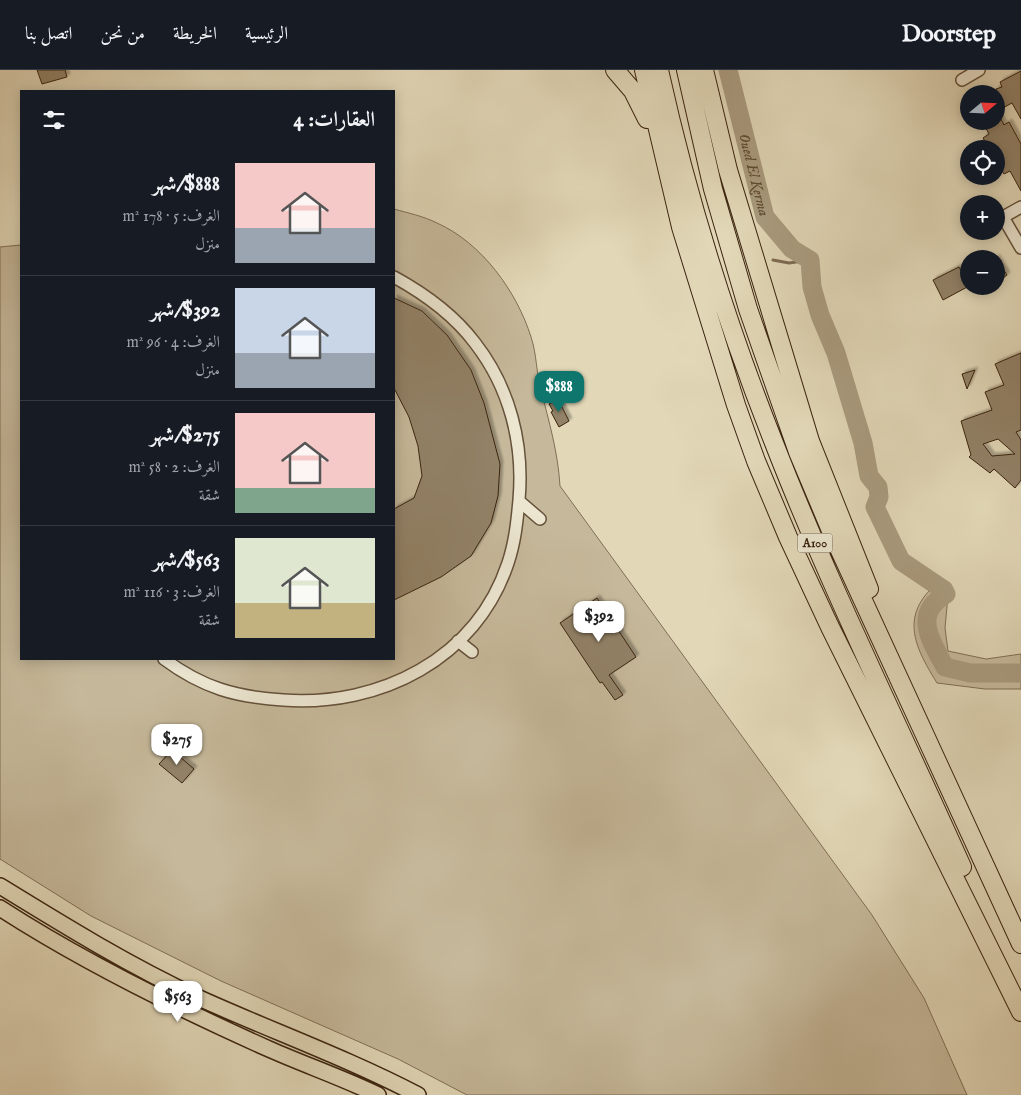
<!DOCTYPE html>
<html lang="ar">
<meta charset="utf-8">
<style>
:root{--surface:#171b24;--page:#242831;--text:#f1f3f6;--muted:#9ea1a6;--line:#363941;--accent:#0f766e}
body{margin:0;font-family:"IM FELL English",Amiri,serif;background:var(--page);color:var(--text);direction:rtl;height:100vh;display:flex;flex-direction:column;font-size:19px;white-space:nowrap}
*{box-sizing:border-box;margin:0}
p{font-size:16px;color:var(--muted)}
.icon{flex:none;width:28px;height:28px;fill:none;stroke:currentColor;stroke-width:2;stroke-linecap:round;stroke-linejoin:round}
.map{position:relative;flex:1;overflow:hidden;direction:ltr}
.sheet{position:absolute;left:20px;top:20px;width:375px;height:570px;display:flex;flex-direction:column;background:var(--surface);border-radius:0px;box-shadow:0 2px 12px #0003;direction:rtl}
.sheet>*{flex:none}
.needle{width:32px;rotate:71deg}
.fabs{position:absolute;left:960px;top:15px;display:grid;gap:10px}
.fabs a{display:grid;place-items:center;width:45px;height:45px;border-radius:50%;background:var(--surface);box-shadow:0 2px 12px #0003;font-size:25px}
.price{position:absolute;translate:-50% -42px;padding:0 11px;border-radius:10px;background:#fff;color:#222;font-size:16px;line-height:32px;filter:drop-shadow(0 1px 2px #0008)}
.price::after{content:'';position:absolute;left:50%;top:30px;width:15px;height:11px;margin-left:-8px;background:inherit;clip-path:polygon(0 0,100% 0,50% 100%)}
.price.active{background:var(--accent);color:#fff}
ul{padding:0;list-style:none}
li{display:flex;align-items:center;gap:15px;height:125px;padding:0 20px}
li+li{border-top:1px solid var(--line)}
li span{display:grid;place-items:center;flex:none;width:140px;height:100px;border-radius:0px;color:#555}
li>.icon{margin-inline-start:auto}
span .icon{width:60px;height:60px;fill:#fffc;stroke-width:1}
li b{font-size:21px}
h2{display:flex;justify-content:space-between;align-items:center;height:60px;padding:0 20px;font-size:21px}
header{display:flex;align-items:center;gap:30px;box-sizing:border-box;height:70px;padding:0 25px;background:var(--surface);border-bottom:1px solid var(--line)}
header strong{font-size:24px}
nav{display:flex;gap:28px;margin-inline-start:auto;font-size:18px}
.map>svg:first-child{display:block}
</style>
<header>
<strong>Doorstep</strong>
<nav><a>الرئيسية</a><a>الخريطة</a><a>من نحن</a><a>اتصل بنا</a></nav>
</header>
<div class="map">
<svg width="1021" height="1025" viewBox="0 0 1021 1025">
<defs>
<filter id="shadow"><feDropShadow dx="3" dy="-3" stdDeviation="1" flood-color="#0004"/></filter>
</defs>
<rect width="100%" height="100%" fill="#e2d8b8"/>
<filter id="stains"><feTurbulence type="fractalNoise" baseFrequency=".004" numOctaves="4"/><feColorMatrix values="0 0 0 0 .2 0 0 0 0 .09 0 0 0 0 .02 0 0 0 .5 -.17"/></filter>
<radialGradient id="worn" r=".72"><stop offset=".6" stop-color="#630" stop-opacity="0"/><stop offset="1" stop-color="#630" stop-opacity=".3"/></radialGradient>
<path fill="#c6b99b" stroke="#806e56" d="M394,139c14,4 29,7 43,14 45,20 80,69 94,114 6,18 5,35 10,53 8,32 17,62 19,96l312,429 52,83 43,97h-500l-69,-36 -177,-78 -130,-65 -91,-57v-612l21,-2v414h373z
M930,520l18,6 -3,32 3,23 38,8 35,-5v35h-36l-48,-6c-19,-31 -37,-62 -7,-93z"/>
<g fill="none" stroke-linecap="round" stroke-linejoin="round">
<path stroke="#7d6b53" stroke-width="3" d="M773,190l16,3 21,-3"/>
<path stroke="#a99b7f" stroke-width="19" id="s1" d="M728,0l37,147 27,32 18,11 2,27 8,28 16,38 27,90 6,33 9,11 1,10 -4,10 26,54 43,29 2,4c-34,20 -15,47 -1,73l25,6h51"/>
</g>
<path fill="#928267" stroke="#3b2410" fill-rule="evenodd" filter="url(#shadow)" d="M37,0h28l2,7 -25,7z
M1021,1v48l-9,-16 -15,8 7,14 5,-3 12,22v47l-11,-20 -6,3 -8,-13v-12h-7l-6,-11 6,-4 -7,-13h14v-32l6,-2 -2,-5z
M996,187l11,18 -11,8z
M959,197l10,19 -26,14 -10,-20z
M394,228l28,13 25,24 24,35 13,33 16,61 -2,32 -7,27 -20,33 -30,21 -47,23v-91l20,-11 8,-22 -4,-30 -9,-29 -15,-29z
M1021,283v77l-5,2 5,8v40l-6,8 -21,-19 -4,4 -21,-16 2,-2 -10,-34 31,-11 -7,-18 19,-7 -9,-21zM998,369l17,15 -23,2 -9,-12z
M975,300l-8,19 -5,-15z
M558,329l11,22 -10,6 -8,-15 2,-1 -4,-7z
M597,528l39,59 -27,18 14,20 -8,5 -13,-18 -2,1 -40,-60z
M172,680l22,19 -12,14 -23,-19z"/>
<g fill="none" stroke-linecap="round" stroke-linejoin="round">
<g stroke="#65513a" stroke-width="14">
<path id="minor" d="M962,10l17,-10
M1021,137l-18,10 18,31
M519,431l21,18
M458,571l14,11
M164,589c39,29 72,38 119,41 97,7 193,-41 225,-137 7,-21 9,-41 11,-63 5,-56 -9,-112 -44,-157 -21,-28 -50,-49 -81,-66"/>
</g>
<g stroke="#3b2410" stroke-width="18">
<path id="major" d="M0,816c65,40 130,80 199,112 73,33 148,60 219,97
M0,838c85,55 177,100 269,141 36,16 74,29 109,46"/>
</g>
<g stroke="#3b2410" stroke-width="20">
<path id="highway" d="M615,0l18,21 14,28
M644,0l37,157 55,178 20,56 32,76 42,90 191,385
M659,0c28,127 67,252 115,373 56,144 125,283 188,424
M686,0l27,119 35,120 50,143 34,81 189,411
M704,0l24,100 82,271 59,148"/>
</g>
<use href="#minor" stroke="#ece6d1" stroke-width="11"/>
<use href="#major" stroke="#e2d8b8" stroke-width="15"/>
<use href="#highway" stroke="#e2d8b8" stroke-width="18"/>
</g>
<g text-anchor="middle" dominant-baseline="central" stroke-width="4" stroke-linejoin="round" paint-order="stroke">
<rect fill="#ece6d1" stroke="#705e4a" stroke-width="1" x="797.5" y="463.5" width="35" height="19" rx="4"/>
<g font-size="12" font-weight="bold" fill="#3b2410">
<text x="815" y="473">A100</text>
</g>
<g font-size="15" font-style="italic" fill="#5c4831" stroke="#ece6d1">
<text stroke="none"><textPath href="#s1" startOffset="108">Oued El Kerma</textPath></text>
</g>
</g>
<rect width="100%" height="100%" filter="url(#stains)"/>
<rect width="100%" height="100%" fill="url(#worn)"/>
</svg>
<div class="fabs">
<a><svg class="needle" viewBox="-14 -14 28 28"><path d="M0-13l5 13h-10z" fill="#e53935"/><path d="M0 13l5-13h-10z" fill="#9ea1a6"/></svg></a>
<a><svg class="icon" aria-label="locate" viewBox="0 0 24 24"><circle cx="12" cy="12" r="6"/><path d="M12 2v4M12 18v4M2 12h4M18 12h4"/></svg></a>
<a>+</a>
<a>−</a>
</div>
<b class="price active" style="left:559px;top:343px">$888</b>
<b class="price" style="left:599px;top:573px">$392</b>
<b class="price" style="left:177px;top:696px">$275</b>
<b class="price" style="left:178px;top:953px">$563</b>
<section class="sheet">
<h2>العقارات: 4<svg class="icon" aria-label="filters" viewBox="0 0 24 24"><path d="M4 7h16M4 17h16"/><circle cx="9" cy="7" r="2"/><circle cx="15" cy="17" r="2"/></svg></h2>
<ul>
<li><span style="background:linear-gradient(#f6c9c9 65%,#9aa5b1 0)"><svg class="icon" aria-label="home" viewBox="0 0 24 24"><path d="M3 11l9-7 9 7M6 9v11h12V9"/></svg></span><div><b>$888/شهر</b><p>الغرف: 5 · 178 m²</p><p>منزل</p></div></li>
<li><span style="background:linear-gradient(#c9d6e8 65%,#9aa5b1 0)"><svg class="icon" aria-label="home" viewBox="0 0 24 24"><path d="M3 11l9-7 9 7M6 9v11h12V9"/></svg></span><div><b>$392/شهر</b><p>الغرف: 4 · 96 m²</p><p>منزل</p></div></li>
<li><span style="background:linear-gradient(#f6c9c9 75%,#7fa58c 0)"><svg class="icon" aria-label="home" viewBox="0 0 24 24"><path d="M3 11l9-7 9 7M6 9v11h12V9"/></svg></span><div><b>$275/شهر</b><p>الغرف: 2 · 58 m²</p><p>شقة</p></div></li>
<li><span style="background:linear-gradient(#dfe7d0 65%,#c2b280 0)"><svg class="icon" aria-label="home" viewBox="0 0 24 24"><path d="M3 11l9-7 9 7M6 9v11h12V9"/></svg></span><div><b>$563/شهر</b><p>الغرف: 3 · 116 m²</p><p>شقة</p></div></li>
</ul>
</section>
</div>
